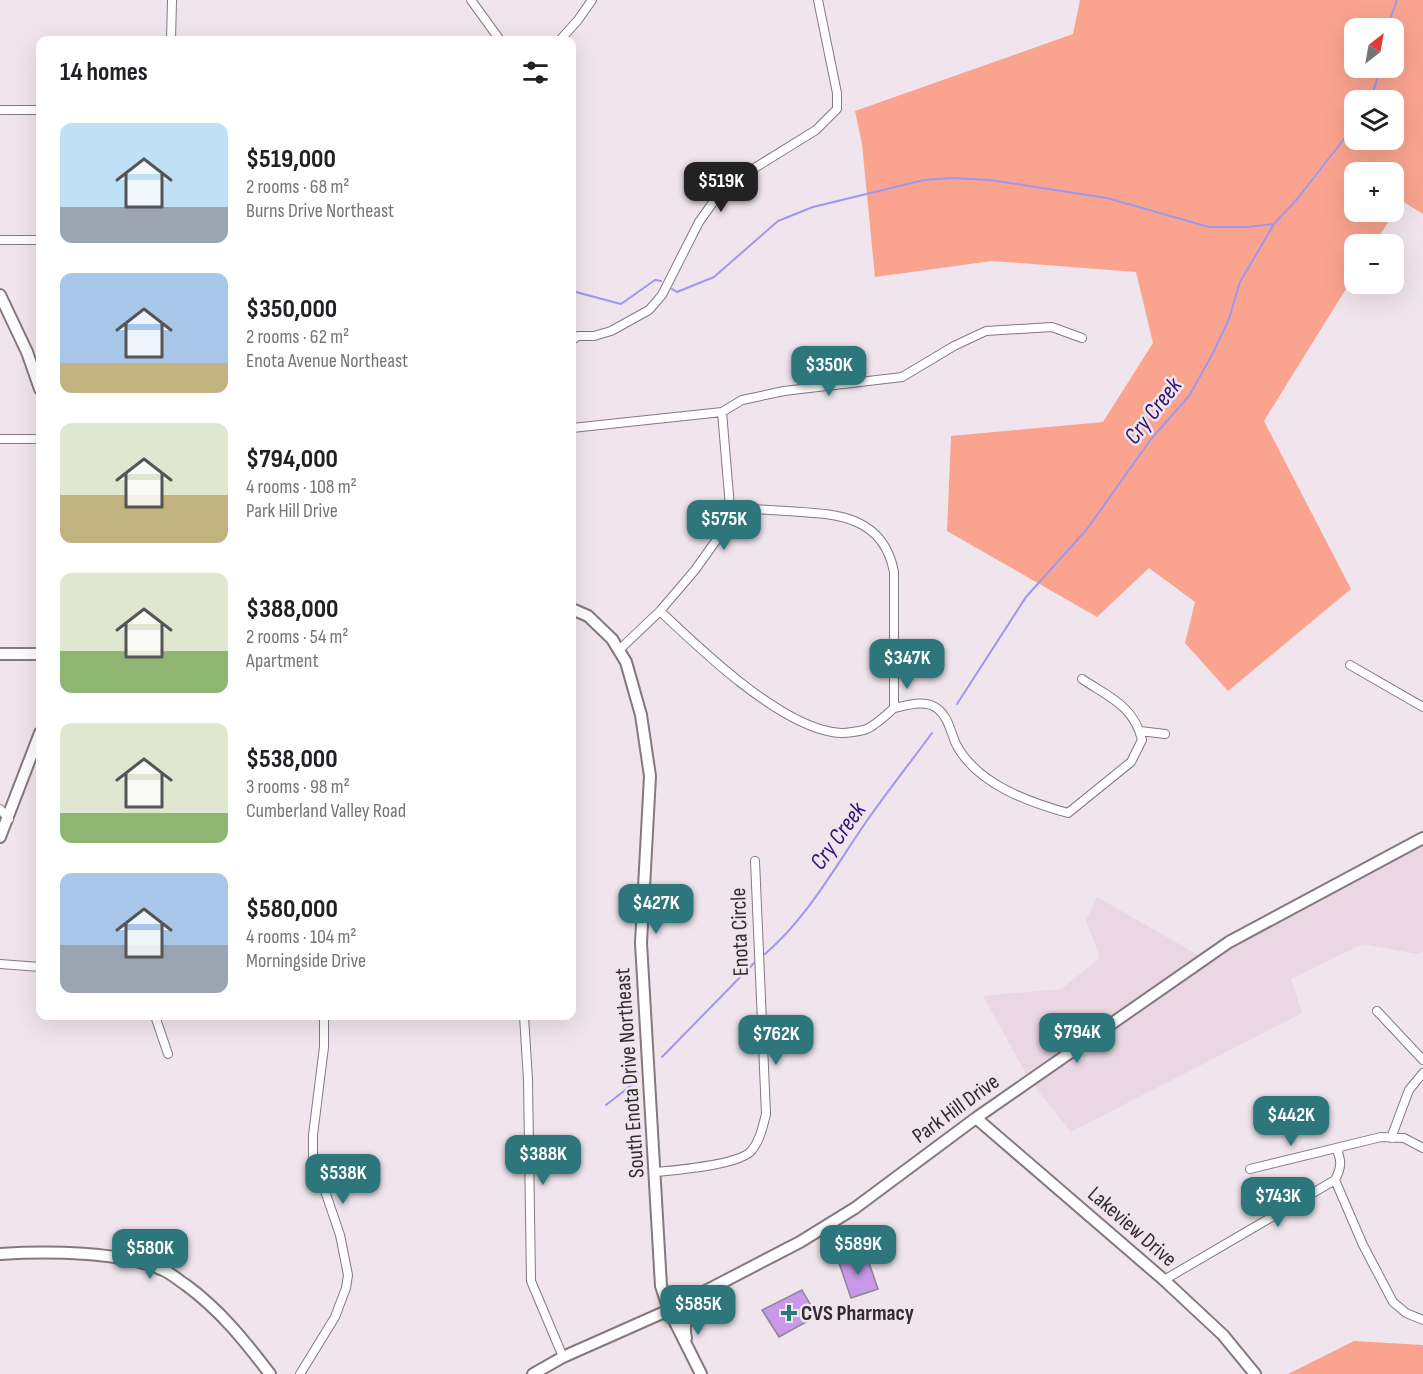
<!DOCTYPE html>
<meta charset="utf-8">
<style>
:root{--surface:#fff;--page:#f6f6f6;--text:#202124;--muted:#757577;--accent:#2c767c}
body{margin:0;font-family:"Sofia Sans Condensed",sans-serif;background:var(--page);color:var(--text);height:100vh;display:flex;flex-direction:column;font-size:22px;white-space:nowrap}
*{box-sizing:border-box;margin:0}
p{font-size:20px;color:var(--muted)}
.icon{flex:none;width:33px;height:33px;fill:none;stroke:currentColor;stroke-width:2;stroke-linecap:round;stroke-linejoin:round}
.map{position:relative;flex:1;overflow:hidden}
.panel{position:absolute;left:36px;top:36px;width:540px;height:984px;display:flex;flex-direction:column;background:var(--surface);border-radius:12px;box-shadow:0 6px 24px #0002}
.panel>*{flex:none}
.needle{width:39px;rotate:31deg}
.controls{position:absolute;left:1344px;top:18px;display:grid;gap:12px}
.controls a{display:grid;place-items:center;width:60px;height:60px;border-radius:12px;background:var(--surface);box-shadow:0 6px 24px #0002;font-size:30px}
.price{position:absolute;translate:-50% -51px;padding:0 14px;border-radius:12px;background:var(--accent);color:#fff;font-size:20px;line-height:39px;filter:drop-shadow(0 2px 3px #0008)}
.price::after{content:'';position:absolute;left:50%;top:36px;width:18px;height:14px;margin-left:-9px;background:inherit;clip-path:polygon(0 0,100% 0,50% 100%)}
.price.current{background:#222;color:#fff}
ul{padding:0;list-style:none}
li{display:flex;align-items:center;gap:18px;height:150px;padding:0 24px}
li span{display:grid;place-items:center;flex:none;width:168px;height:120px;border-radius:12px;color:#555}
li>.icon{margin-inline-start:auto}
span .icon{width:72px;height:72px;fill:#fffc;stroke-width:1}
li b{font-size:26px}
h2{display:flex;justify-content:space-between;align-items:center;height:72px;padding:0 24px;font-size:26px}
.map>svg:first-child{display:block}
</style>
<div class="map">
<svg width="1423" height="1374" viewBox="0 0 1423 1374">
<rect width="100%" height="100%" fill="#f1e5ed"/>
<path fill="#ead7e3" d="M1423,838v113l-6,3 -54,-10 -72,35 11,34 -231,119 -41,-51 -47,-85 78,-7 39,-31 -14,-38 11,-23 103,59z"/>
<path fill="#faa48f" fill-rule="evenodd" d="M1080,0h343v214l-21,-13 -28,43h-20v32l-90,145 87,168 -123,102 -43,-48 10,-41 -46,-34 -52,49 -150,-86 4,-95 152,-14 50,-79 -17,-71 -144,-11 -117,16 -13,-133 -7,-33 218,-77zM1354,28h40v40h-40zM1354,100h40v40h-40zM1354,172h40v40h-40z
M1354,1341l69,4v29h-135z"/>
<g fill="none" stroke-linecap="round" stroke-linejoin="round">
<path stroke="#9c98ef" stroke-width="2" d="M1387,28l10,-28
M1371,100l9,-32
M672,289l5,3 37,-15 64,-56 35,-14 111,-27 28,-2 38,2 117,18 102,29h38l27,-3
M572,291l49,13 34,-24 6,1
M957,704l69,-107 61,-68 64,-90 38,-43 24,-43 16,-34 11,-37 34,-58 24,-26 56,-72
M765,954c42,-36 70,-87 101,-132 21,-30 44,-59 66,-89
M662,1057l92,-94
M606,1105l27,-21"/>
</g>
<path fill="#ca98e8" stroke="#8c8690" stroke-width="1.5" d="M866,1254l12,35 -27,9 -12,-35z
M802,1290l15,26 -38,21 -17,-27z"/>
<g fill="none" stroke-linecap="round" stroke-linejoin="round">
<g stroke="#847980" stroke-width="10">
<path id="street" d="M471,0l29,40
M171,40l1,-39
M560,40l18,-20 14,-20
M0,110h40
M0,240h40
M572,340l6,-4h16l17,-5 38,-21 13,-15 37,-73 25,-35 92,-57 21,-21v-16l-19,-93
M572,428l150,-16 20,-12 42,-9 118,-14 52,-31 32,-15 66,-4 30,11
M0,439h40
M660,611c41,39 116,111 172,121 9,2 23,0 32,-2 10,-3 22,-15 30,-22v-136c-11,-58 -60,-58 -107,-61 -19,-1 -38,-2 -57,-4
M620,649l40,-38 35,-41 25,-35 10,-28 -8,-95
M1350,665l73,42
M894,708c14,-3 32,-9 44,1 11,9 13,25 19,37 21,38 71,56 111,67l63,-51 11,-22c-8,-34 -33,-43 -60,-61
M1140,731l25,3
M0,809l9,10
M0,964l40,3
M1377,1011l46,49
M155,1016l13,38
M524,1016l4,64 3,201 32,76
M1391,1138l18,-48 14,-17
M1250,1169l131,-32 23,1 19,10
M656,1172c20,-2 85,-7 96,-22 8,-10 11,-24 14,-36l-11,-253
M1335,1180l28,65 30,57 13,11 17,7
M1164,1280l171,-100c6,-12 7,-18 2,-30
M300,1374l35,-57 11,-29 2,-13 -8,-40 -27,-79v-21l11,-88v-31"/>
</g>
<g stroke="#847980" stroke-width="14">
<path id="secondary" d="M0,295l27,57 13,37
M572,609l16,7 24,23 14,23 15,53 9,61 -9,167 20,343 8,24 32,64
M0,654h40
M0,837l40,-104
M976,1118l188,162 59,55 32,39
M0,1254c46,-3 121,-3 163,16 8,3 15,10 23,15 34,25 58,55 84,89
M686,1338c-5,-21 7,-28 19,-43
M533,1374l30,-17 106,-47 131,-68 55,-34 121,-90 253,-176 194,-104"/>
</g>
<use href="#street" stroke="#fff" stroke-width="8"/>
<use href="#secondary" stroke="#fff" stroke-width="10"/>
</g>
<path fill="#2c767c" stroke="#f1e5ed" stroke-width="2" d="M786 1304h6v6h6v6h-6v6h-6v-6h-6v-6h6z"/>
<g text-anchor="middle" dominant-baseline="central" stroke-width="5" stroke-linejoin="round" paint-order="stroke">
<g font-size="22" fill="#2f2b2e" stroke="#f1e5ed">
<text transform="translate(740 932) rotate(-92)">Enota Circle</text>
<text transform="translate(630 1073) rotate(-94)">South Enota Drive Northeast</text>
<text transform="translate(956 1109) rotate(-36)">Park Hill Drive</text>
<text transform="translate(1132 1227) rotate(41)">Lakeview Drive</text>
</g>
<g font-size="22" font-weight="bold" fill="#2f2b2e" stroke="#f1e5ed" text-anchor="start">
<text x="801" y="1313">CVS Pharmacy</text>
</g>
<g font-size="24" font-style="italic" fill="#2e1378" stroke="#f1e5ed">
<text transform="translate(1153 411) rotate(-52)">Cry Creek</text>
<text transform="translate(838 836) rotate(-54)">Cry Creek</text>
</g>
</g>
</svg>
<div class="controls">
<a><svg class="needle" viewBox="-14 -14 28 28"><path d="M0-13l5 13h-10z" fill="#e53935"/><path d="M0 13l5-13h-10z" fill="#757577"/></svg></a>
<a><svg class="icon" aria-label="layers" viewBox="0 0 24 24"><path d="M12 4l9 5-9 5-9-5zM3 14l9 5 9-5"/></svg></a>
<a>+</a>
<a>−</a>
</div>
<b class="price current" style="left:721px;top:213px">$519K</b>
<b class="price" style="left:829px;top:397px">$350K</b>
<b class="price" style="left:724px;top:551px">$575K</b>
<b class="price" style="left:907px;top:690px">$347K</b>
<b class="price" style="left:656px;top:935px">$427K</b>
<b class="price" style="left:1077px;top:1064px">$794K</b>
<b class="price" style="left:776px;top:1066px">$762K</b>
<b class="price" style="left:1291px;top:1147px">$442K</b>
<b class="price" style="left:543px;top:1186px">$388K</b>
<b class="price" style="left:343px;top:1205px">$538K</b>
<b class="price" style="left:1278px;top:1228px">$743K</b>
<b class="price" style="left:858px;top:1276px">$589K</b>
<b class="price" style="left:150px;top:1280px">$580K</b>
<b class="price" style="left:698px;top:1336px">$585K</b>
<section class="panel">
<h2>14 homes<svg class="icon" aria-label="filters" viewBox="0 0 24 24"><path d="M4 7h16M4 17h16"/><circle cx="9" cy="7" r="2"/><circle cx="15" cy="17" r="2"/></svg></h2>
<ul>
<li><span style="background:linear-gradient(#bfe0f5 70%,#9aa5b1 0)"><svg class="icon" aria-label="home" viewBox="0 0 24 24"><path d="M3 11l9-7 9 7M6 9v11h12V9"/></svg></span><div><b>$519,000</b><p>2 rooms · 68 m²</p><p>Burns Drive Northeast</p></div></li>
<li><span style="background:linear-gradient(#a9c7e8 75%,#c2b280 0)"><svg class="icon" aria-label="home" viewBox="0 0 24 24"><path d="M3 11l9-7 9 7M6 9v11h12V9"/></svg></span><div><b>$350,000</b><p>2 rooms · 62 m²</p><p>Enota Avenue Northeast</p></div></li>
<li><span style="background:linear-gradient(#dfe7d0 60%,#c2b280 0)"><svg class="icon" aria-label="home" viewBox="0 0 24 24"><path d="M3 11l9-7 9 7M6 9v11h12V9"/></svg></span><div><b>$794,000</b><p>4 rooms · 108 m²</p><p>Park Hill Drive</p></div></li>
<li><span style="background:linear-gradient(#dfe7d0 65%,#8fb573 0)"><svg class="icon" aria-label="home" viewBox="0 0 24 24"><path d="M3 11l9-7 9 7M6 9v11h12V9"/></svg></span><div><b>$388,000</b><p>2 rooms · 54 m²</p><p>Apartment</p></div></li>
<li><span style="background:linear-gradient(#dfe7d0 75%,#8fb573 0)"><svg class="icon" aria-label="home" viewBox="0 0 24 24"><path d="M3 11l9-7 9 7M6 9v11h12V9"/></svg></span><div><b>$538,000</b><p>3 rooms · 98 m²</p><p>Cumberland Valley Road</p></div></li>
<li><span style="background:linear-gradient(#a9c7e8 60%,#9aa5b1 0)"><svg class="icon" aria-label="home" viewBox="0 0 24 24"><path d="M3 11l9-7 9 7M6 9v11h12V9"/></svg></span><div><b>$580,000</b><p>4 rooms · 104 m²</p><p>Morningside Drive</p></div></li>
</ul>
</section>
</div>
